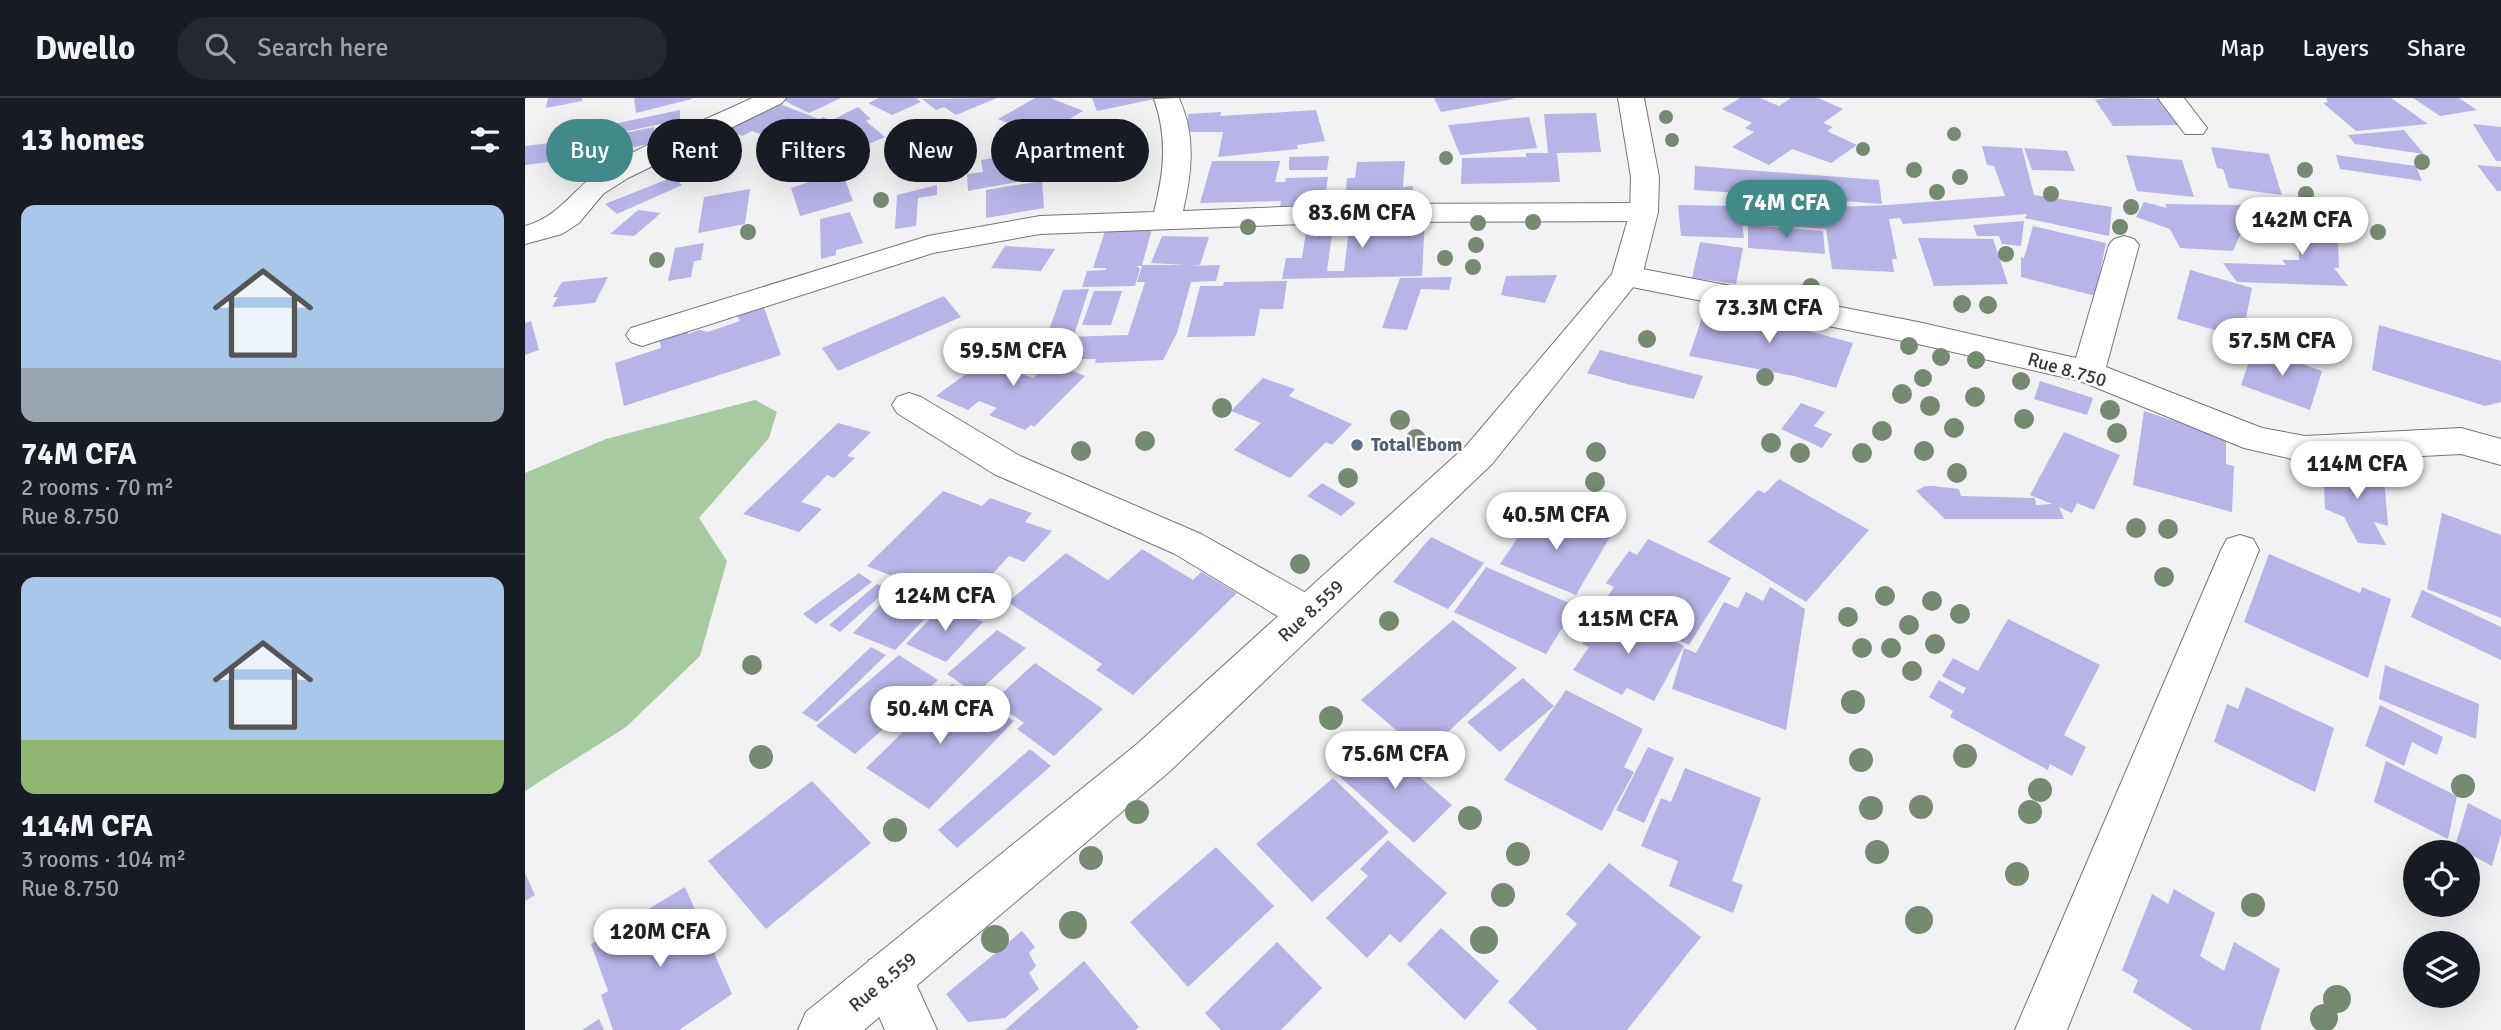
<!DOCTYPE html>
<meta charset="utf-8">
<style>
:root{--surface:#171b24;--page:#242831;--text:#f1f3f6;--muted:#9ea1a6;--line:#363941;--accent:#428a89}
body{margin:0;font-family:Signika,sans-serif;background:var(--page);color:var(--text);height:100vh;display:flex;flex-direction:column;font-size:26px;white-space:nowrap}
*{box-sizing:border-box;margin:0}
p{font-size:23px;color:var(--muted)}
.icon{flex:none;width:38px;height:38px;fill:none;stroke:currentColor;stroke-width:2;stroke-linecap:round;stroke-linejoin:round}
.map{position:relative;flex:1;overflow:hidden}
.details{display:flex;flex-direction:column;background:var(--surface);width:525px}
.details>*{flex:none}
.top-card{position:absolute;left:21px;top:21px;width:665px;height:63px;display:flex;gap:14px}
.controls{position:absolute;left:1878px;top:742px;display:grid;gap:14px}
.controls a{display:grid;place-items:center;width:77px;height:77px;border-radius:50%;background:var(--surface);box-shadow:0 7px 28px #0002;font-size:35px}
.price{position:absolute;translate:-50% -60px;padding:0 16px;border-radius:24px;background:#fff;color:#222;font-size:23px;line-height:46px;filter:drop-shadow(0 2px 4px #0008)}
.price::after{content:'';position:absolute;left:50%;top:42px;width:21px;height:16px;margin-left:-10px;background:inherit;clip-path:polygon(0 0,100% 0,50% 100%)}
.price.current{background:var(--accent);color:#fff}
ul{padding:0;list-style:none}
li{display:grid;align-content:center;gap:14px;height:371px;padding:0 21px}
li+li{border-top:2px solid var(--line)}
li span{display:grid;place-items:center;height:217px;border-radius:14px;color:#555}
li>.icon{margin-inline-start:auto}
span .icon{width:126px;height:126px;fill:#fffc;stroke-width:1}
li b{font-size:30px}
h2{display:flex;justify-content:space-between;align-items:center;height:84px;padding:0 21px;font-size:30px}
.chip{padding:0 24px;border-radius:32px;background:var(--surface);box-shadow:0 7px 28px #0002;font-size:24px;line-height:63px}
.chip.current{background:var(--accent);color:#fff}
header{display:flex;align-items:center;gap:42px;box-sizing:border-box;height:98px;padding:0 35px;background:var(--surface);border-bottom:2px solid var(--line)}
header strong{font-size:33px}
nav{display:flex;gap:38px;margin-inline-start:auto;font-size:24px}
.search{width:490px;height:63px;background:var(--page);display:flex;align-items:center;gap:18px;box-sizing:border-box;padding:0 24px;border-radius:38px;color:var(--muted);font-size:26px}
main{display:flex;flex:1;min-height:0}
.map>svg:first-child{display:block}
</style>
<header>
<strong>Dwello</strong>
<div class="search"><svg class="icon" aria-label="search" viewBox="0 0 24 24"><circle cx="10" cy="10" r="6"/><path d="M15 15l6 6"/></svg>Search here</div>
<nav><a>Map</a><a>Layers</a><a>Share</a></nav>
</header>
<main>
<section class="details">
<h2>13 homes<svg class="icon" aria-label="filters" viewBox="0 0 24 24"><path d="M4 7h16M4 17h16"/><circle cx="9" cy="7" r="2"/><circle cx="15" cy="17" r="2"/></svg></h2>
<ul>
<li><span style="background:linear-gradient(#a9c7e8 75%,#9aa5b1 0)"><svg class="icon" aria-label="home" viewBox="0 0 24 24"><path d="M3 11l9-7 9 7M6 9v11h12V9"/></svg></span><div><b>74M CFA</b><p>2 rooms · 70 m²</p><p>Rue 8.750</p></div></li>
<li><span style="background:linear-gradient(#a9c7e8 75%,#8fb573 0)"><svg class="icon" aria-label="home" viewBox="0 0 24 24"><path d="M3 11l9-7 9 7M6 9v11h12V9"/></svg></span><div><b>114M CFA</b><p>3 rooms · 104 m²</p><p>Rue 8.750</p></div></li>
</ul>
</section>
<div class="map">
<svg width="1976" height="932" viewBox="0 0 1976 932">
<rect width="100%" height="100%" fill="#f2f2f4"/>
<path fill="#a7caa0" d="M230,302l22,12 -8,26 -70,80 28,43 -27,95 -74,71 -101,64v-318l81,-34z"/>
<path fill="#b7b4e7" d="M23,0h34v3l-36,7z
M109,0h58v1l-56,14z
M254,0h62l-32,15z
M354,0h37l5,4 -29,13 -24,-12z
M472,0l-41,17 -12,-8 -8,3 -14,-11z
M510,0h16l32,13 -43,26 -42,-18z
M567,0h63v1l-58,12z
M909,0h79v1l-72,13z
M1215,0h20l19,8 12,-8h27l25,11 -20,14 10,4 -6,4 30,14 -26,18 -39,-14 -23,16 -37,-18 22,-15 -9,-4 7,-5 -30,-14z
M1583,0l52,1 19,26 -66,1 -18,-26z
M1801,0h65l37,26 -72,7 -33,-28 5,-1z
M1888,0h46l18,12 -37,6z
M252,5l42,16 4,-2 10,5 -25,20 -29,13 -11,-7 12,-7 -28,-10 -10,5 -14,-6z
M333,9l13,12 -5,2 19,16 -21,9 -30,-27z
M155,12v10l-100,21v-10z
M791,12l9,31 -28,4 1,4 -80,8 5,-25h-36l1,-18 33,-2 -1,4z
M1071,15l5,39 -44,1 3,29 -99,2 1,-26 64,-1v-4h22l-4,-39z
M1004,19l8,31 -77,7 -12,-30z
M1948,26l28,3v34h-5z
M129,29v16l-55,11 2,-16z
M1879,32l20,24 -69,-10 -7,-9z
M33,44l-9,20 -24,3v-19z
M534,48l5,27 -96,18 -1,-17 16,-2 -2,-12z
M1457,48l40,2 12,47 78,12 -3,29 -84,-18 2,-4 -124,10 -3,-6 -11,1 8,40h-5l2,13 -62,-3 -6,-40 -80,-6v-16l24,1v-2l-14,-1 -1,-11 -61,-4 1,-24 184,14 3,24 -76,-6 1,10 81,-3 117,-9 -11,-30 -7,-1z
M1686,49l58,7 13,41 -53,-7 -6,-19 -6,-1z
M1499,50l43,3 8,20 -43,-1z
M1601,57l56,5 12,37 -57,-6z
M1811,57l80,11 6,15 -82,-12z
M804,58l-2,14h-38v-13z
M687,63h68l-5,21h10l1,-4 42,-1 -4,28 -44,1 1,-5 -81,2z
M880,63l-2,26 10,-1 -1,18 -59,1 1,-13h-8l1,-14h8l2,-16z
M1952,67l24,2v24h-4z
M317,73l11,30 -53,15 -9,-28z
M148,79l9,8 -65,29 -12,-10z
M517,83l2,27 -58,10v-28z
M412,87v10l-19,3 -2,28 -21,3 2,-34z
M225,91l-5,35 -47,9 6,-36z
M1619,104l23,6 -2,-4 77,1 8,7 -17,39 -53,-3 -10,-19 -34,-12z
M1153,107l62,1 4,32 -63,-2z
M1775,108l32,4 6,25 1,33h-5l14,18 -111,-4 -14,-19 63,2 -4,-5h17v-26h7z
M113,112l23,3 -27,23 -24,-2z
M325,114l13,31 -27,7v5l-15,4 -1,-40z
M809,120l-7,53h17l6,-51 75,-1 -3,57 -140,3 4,-21h16l6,-39z
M1499,123l-3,25 -19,-2 -3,-8h-22l-4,-11z
M1223,127l75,6 2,23 -77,-6z
M1508,128l73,17 -7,34 5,1 -8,18 -75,-19v-20l3,1z
M627,131l-10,36h43l-34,-2 11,-27 47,1 -9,28 -10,1 30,-1 -4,16 -25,1 -14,51 -14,27 -68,3 1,-4h-17l2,-5h-34l7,-18h-7l16,-46 26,-1 -15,46 -10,2 64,-2 17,-53h-8l5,-16h-5l3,3 -5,17 -53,1 5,-16 18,-1 1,-2h-13l12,-37z
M1393,140l75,1 15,45 -74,2z
M1175,144l43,6 -7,36 -44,-6z
M179,145l-3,17 -7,1 -3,16 -23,4 7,-33z
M480,148l50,3 -14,22 -50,-3z
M1665,172l62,18 -10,50 -65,-19z
M1032,177l-12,28 -44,-8 5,-19z
M83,179l-13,26 -43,4 6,-10h-5l9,-15z
M927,179l-3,13 -28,-1 -14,41 -25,-2 18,-50z
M762,183l-4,28h-23l-5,27 -68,1 13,-51h23l1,-4z
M569,193h28l-11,34h-29z
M419,198l17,21 -123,54 -16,-23z
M1182,205l100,22 2,6 44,12 -17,45 -42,-12 -105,-20z
M238,207l18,50 -157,51 -9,-43 46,-15 -2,-12 26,-8 3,6 11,-4 9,2 32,-11 -4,-8z
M6,223l8,29 -14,5v-32z
M1854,227l122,36v41l-16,4 -113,-36z
M479,248l19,7 4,-4 9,3 -5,5 4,1 -16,15 14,5 19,-16 4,2 4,-3 9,3 -4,4 20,8 -51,51 -3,-2 -6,5 -36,-15 8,-7 -18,-7 -11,9 -32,-14z
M1729,249l68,24 -12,39 -69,-25z
M1075,252l103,26 -9,23 -67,-15 -40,-11z
M738,280l32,11 -6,7 63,28 -20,21 -6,-3 -36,36 -56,-28 27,-27 -30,-12z
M1515,283l53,17 -6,17 -53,-16z
M1276,305l24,9 -11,14 18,8 -10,14 -41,-19z
M1619,313l82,27v26l8,2 -2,46 -99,-27z
M313,325l33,9 -24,24 8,2 -21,20 -7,-3 -26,27 21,7 -23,23 -56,-18z
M1539,334l56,23 -26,55 -17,-7 -5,10 -13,-6 5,12h-119l-29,-28 9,-5h8l26,3 2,7 74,2 1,7 16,-1 -22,-9z
M1798,363l61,16 4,49 -14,-4 12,23 -28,-2 -14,-26 -19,-8z
M1254,381l90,51 -63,72 -98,-60 50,-52 7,3z
M797,385l34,20 -15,13 -34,-20z
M418,393l39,15 8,-8 42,15 -7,9 27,9 -28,31 -15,-6 -45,49 -97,-39z
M1012,411l73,28 -34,58 -76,-31z
M1917,415l59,22v83l-74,-29z
M906,439l53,26 -36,46 -55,-27z
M1123,441l83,39 -42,67 -86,-42 11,-16 -8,-4 23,-32 8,4z
M617,451l51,31 8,-8 36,21 -104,102 -37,-25 6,-6 -94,-62 58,-49 42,27z
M1744,456l91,39 2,-6 29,12 -23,79 -124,-56z
M961,469l90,39 -30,48 -92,-42z
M334,475l13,9 -56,42 -13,-10z
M352,486l11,5 -48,43 -11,-7z
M1245,489l35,22 -19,121 -114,-41 12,-41 12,5 28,-51 14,6 8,-16 17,9z
M369,492l42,17 -41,43 -42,-17z
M1897,492l79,37v33l-90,-43z
M418,507l40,17 -37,40 -40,-18z
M1082,511l77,37 -30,55 -27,-13 -5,7 -49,-25 16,-23 -7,-3z
M1483,521l92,46 -36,70 22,12 -14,29 -22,-12 -2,6 -98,-53 3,-6 -24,-14 10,-17 24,14 3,-6 -24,-12 11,-18 25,13z
M928,522l64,48 -93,86 -63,-54z
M472,532l29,18 -50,46 -29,-20z
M346,549l15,8 -69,67 -15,-9z
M374,557l39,25 -83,74 -39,-28z
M510,565l68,46 -49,47 -37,-27 7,-6 -31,-22z
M1860,567l94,39 -3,35 -97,-40z
M998,580l31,28 -54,46 -33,-30z
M427,586l62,37 -85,88 -63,-41z
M1721,589l88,41 -19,64 -101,-50 13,-38 11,5z
M1041,592l77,39 -19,38 10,5 -32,59 -98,-51z
M1855,607l63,32 -6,18 -25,-13 -8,24 -39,-20z
M852,641l75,66 -38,38 -76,-68z
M1123,649l26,11 -30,65 -28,-13z
M505,651l21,17 -94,82 -19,-18z
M1861,663l71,35 -9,43 -74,-37z
M1160,670l76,30 -29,83 11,4 -10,28 -64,-27 9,-25 -37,-15 20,-48 10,4z
M808,680l56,54 -77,70 -56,-58z
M287,683l59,62 -105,86 -58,-68z
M1943,705l33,17v14l-9,32 -37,-20z
M863,742l59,53 -47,50 -10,-9 -23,24 -41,-40 42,-42 -8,-7z
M691,749l58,59 -86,81 -58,-65z
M1084,765l92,74 -74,93h-89l-30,-28 69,-78 -11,-10z
M0,775l10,22 -10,6z
M160,789l47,107 -53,36h-66l-12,-35 7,-4 -17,-47z
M1649,791l41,24 -15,43 24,15 10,-29 46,27 -20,61h-67l-60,-38 5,-12 -16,-10 30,-76 16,10z
M916,830l58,53 -34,39 -58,-56z
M497,833l13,16 -6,6 7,13 -7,7 10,16 -34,29 -37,4 -22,-28z
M752,844l45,46 -41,42h-60l-16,-17z
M559,863l55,66 -4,3h-130z
M74,921l5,11h-22z"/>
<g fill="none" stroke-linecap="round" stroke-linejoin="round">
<g stroke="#757577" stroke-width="2">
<path id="minor" d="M227,0h34l-4,5 -154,75 -25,16 -24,29 -17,11 -37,10v-18c36,-9 50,-41 81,-59 46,-27 98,-46 146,-69z
M654,0c17,38 13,73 4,113l176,-7 285,-1 10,3 4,6 -4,6 -10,3 -285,1 -319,12 -107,19 -291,93 -11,-4 -5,-7 5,-7 297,-92 112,-20 114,-4c10,-40 14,-73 0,-113z
M1633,0h26l23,30 -4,6h-18z
M1599,138l10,3 5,6 -33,122 156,61 43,8 156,-8 40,11v26l-40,-11 -156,8 -61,-14 -164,-67 -162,-37 -291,-58 -11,-3 -4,-7 4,-7 11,-3 291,56 158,36 33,-113 5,-6z
M384,295l12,4 99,59 181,78 121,68 6,12 -6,12 -14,4 -14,-4 -119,-72 -181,-80 -97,-61 -5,-8 5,-8z
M1715,437l13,4 6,11 -192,480h-52l206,-480 6,-11z
M362,855l18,7 32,70h-52l-23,-52 7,-18z"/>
</g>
<g stroke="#757577" stroke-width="2">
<path id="secondary" d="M1093,0h26l15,79 -1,35 -16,64 -150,188 -323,308 -305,258h-66l8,-18 331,-268 329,-298 146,-172 18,-62 1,-35z"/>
</g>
<use href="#minor" fill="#fff" fill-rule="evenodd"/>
<use href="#secondary" fill="#fff" fill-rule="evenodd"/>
</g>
<g fill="#768a72">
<circle cx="1141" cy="19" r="7"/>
<circle cx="1429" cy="36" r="7"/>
<circle cx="1147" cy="42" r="7"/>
<circle cx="1338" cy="51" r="7"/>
<circle cx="206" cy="56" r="7"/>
<circle cx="921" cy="60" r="7"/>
<circle cx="1897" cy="64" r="8"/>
<circle cx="1389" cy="72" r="8"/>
<circle cx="1780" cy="72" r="8"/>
<circle cx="1435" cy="79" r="8"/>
<circle cx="1412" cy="94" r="8"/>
<circle cx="1526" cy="96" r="8"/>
<circle cx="1781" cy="96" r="8"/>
<circle cx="356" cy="102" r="8"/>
<circle cx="1606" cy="109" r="8"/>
<circle cx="1817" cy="120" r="8"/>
<circle cx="1008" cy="124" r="8"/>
<circle cx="953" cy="125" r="8"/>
<circle cx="723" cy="129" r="8"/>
<circle cx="1595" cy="129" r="8"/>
<circle cx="223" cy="134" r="8"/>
<circle cx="1853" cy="134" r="8"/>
<circle cx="951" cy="147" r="8"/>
<circle cx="1481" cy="156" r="8"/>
<circle cx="920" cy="160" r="8"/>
<circle cx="132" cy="162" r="8"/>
<circle cx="948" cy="169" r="8"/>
<circle cx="1286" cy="189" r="9"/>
<circle cx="1437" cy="206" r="9"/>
<circle cx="1463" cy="207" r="9"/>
<circle cx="1266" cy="221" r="9"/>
<circle cx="1122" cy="241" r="9"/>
<circle cx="1384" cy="248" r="9"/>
<circle cx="1416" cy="259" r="9"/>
<circle cx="1451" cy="262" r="9"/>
<circle cx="1240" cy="279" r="9"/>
<circle cx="1398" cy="280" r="9"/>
<circle cx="1496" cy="283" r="9"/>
<circle cx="1377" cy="296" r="10"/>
<circle cx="1450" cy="299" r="10"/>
<circle cx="1405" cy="308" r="10"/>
<circle cx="697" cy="310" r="10"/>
<circle cx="1585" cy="312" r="10"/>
<circle cx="1499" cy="321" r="10"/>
<circle cx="875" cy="322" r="10"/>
<circle cx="1429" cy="330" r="10"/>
<circle cx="1357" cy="333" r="10"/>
<circle cx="1592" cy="335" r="10"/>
<circle cx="891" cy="341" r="10"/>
<circle cx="620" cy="343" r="10"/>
<circle cx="1246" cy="345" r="10"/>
<circle cx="556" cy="353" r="10"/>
<circle cx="1399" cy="353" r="10"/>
<circle cx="1071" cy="354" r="10"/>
<circle cx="1275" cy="355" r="10"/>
<circle cx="1337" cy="355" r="10"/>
<circle cx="1432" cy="375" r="10"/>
<circle cx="823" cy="380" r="10"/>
<circle cx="1070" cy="384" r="10"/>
<circle cx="1611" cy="430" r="10"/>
<circle cx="1643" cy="431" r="10"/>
<circle cx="775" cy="466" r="10"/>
<circle cx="1639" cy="479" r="10"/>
<circle cx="1360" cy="498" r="10"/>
<circle cx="1407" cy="503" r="10"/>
<circle cx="1435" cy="516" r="10"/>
<circle cx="1323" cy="519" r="10"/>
<circle cx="864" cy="523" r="10"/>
<circle cx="1384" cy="527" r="10"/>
<circle cx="1410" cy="546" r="10"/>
<circle cx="1337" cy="550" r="10"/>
<circle cx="1366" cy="550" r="10"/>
<circle cx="227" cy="567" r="10"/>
<circle cx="1387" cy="573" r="10"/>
<circle cx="1328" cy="604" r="12"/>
<circle cx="806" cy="620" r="12"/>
<circle cx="1440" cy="658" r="12"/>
<circle cx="236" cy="659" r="12"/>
<circle cx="1336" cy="662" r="12"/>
<circle cx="1938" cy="688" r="12"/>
<circle cx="1515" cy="692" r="12"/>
<circle cx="1396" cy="709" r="12"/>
<circle cx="1346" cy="710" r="12"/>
<circle cx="612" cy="714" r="12"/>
<circle cx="1505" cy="714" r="12"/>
<circle cx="945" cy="720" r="12"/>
<circle cx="370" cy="732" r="12"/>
<circle cx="1352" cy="754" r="12"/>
<circle cx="993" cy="756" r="12"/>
<circle cx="566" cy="760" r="12"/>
<circle cx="1492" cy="776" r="12"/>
<circle cx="978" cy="797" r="12"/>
<circle cx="1728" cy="807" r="12"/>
<circle cx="1394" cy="822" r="14"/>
<circle cx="548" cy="827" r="14"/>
<circle cx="470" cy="841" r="14"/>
<circle cx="959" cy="842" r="14"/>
<circle cx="1812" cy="901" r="14"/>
<circle cx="1799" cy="920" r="14"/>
</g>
<circle fill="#5c6f8a" stroke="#fff" stroke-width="2.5" cx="832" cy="347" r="7"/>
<g text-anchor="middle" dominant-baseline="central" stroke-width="5" stroke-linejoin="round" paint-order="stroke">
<g font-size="19" fill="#363637" stroke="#fff">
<text transform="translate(1542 272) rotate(16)">Rue 8.750</text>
<text transform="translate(786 513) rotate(-43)">Rue 8.559</text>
<text transform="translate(358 884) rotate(-40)">Rue 8.559</text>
</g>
<g font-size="19" font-weight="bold" fill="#4e5e75" stroke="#fff" text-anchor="start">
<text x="846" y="347">Total Ebom</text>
</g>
</g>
</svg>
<div class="controls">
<a><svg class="icon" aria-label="locate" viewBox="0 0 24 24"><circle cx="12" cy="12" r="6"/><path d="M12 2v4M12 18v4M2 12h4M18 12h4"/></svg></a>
<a><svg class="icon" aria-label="layers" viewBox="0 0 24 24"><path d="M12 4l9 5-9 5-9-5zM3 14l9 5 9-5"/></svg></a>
</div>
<b class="price current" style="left:1261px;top:142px">74M CFA</b>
<b class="price" style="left:837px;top:152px">83.6M CFA</b>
<b class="price" style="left:1777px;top:159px">142M CFA</b>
<b class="price" style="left:1244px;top:247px">73.3M CFA</b>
<b class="price" style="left:1757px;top:280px">57.5M CFA</b>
<b class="price" style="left:488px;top:290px">59.5M CFA</b>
<b class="price" style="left:1832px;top:403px">114M CFA</b>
<b class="price" style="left:1031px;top:454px">40.5M CFA</b>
<b class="price" style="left:420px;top:535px">124M CFA</b>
<b class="price" style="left:1103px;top:558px">115M CFA</b>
<b class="price" style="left:415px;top:648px">50.4M CFA</b>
<b class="price" style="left:870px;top:693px">75.6M CFA</b>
<b class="price" style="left:135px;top:871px">120M CFA</b>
<div class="top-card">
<a class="chip current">Buy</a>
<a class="chip">Rent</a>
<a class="chip">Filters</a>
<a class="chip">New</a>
<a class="chip">Apartment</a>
</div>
</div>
</main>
